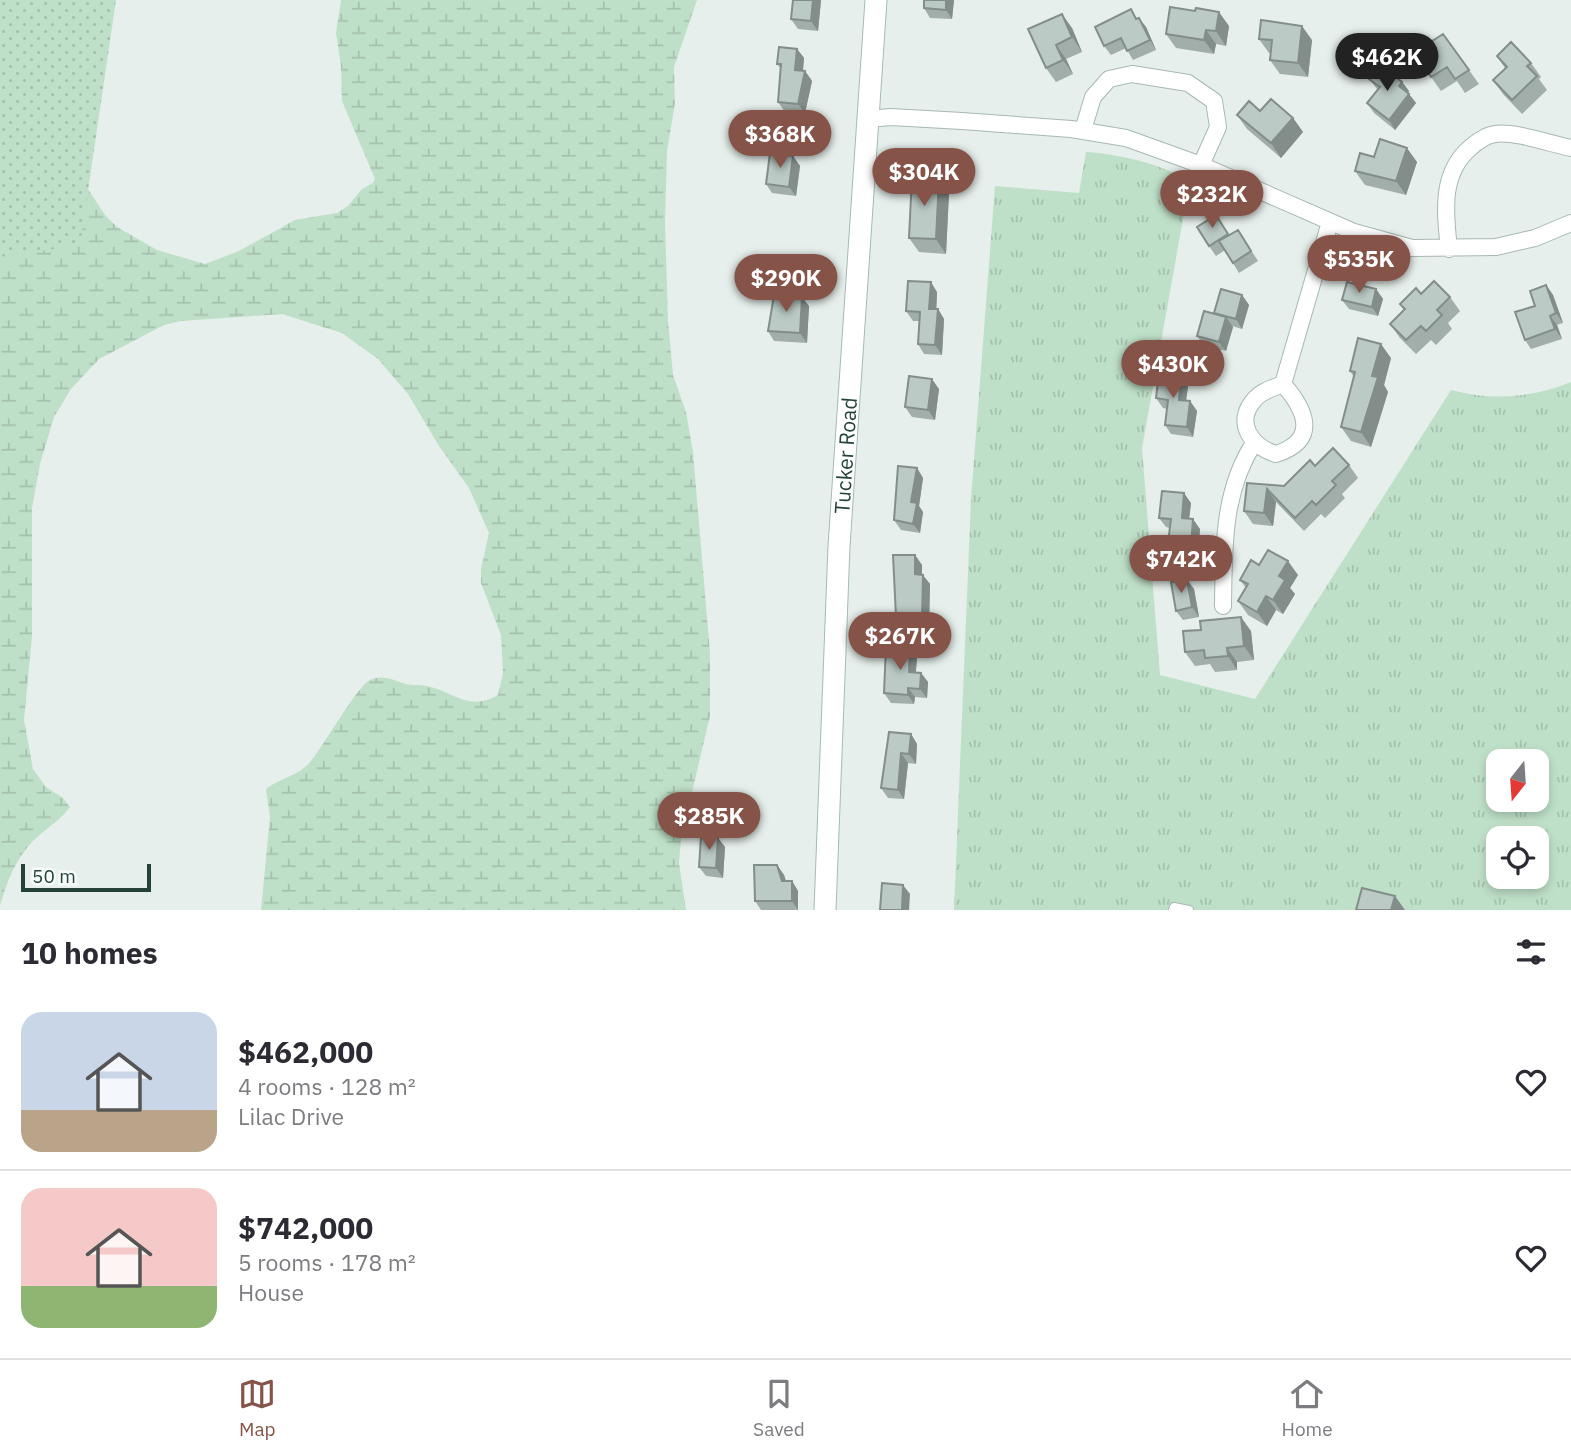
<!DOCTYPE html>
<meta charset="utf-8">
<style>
:root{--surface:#fff;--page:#f7f7f7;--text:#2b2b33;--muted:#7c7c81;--line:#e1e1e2;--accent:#855347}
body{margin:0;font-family:"IBM Plex Sans",sans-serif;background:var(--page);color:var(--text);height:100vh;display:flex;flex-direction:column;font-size:26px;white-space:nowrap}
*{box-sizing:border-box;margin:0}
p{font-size:23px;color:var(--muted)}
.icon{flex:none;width:38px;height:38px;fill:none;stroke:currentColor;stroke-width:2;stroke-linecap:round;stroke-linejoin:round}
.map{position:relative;height:910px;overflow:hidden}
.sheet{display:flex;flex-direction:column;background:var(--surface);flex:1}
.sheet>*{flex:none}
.needle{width:46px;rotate:197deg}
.controls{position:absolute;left:1486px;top:749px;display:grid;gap:14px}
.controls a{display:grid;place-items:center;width:63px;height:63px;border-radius:14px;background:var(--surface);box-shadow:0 4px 10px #0003;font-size:35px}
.scale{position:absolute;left:21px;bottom:18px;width:130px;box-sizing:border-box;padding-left:7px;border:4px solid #24423a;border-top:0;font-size:19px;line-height:24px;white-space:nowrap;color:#24423a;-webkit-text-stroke:5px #f7fbf9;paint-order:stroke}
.price{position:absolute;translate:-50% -60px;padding:0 16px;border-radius:24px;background:var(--accent);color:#fff;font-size:23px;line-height:46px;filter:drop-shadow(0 2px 4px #0008)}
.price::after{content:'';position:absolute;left:50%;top:42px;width:21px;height:16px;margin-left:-10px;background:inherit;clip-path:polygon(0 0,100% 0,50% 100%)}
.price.current{background:#222;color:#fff}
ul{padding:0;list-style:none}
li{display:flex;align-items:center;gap:21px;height:175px;padding:0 21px}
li+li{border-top:2px solid var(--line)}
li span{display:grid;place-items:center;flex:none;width:196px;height:140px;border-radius:21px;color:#555}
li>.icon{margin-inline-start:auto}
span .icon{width:84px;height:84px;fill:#fffc;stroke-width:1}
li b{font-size:30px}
h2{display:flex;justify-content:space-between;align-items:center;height:84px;padding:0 21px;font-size:30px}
.menu{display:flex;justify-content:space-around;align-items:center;height:98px;border-top:2px solid var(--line);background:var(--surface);font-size:19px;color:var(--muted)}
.menu a{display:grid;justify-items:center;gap:4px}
.menu .current{color:var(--accent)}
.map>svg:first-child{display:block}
</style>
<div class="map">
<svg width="1571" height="910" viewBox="0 0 1571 910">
<defs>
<pattern id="grass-tufts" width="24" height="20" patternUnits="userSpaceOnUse" patternTransform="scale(1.75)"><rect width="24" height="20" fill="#bfe0c8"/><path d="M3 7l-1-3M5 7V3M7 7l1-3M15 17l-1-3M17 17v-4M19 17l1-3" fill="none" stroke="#a4c1ad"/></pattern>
<pattern id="wetland-marsh" width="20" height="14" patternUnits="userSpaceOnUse" patternTransform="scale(1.75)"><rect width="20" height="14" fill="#bfe0c8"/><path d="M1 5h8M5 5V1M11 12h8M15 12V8" fill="none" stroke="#a4c1ad"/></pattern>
<pattern id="park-dots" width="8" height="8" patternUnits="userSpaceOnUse" patternTransform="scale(1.75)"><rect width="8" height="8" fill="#bfe0c8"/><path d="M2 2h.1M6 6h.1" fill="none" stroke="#a4c1ad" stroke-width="1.8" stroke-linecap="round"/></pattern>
</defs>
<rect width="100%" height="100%" fill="#e6efeb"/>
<path fill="url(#grass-tufts)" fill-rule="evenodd" d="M1086,152c39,3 69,11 104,28l-48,268 18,227 95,24 196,-309c41,11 81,8 120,-8v528h-617l17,-411 24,-313 84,7zM1498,761h38v39h-38zM1498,838h38v39h-38z"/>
<path fill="url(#wetland-marsh)" d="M341,0h356l-23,67 1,36 -8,48 -2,73 3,97 5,54 13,37 7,40 17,201v63l-29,123 -2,24 7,47h-425l9,-93 -4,-28c14,-11 33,-13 45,-28 13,-15 46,-75 59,-81 15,-6 22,0 36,4 7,2 14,0 21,2 28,6 41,26 71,9l5,-22 -2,-38 -20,-52v-14l8,-36 -20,-45 -30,-42 -31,-52 -30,-35 -36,-26 -60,-19 -101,7 -17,4 -65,34 -28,30 -17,28 -14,47 -8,44v128l-8,84 9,49 13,18 17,11 7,9c-11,15 -24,21 -37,34 -18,19 -26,40 -33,65v-872l82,146 23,35 12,12 40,23 48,14 34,-13 56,-31 42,-7 11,-7 14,-17 11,-6 2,-4 -33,-78 -1,-35 -5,-33z"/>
<path fill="url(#park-dots)" d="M0,0h116l-36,245 -80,12z"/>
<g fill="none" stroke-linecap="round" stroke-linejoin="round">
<g stroke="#a8b8b2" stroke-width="10">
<path id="lane" d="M1173,910l1,-3 15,3"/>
</g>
<g stroke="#a8b8b2" stroke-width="18">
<path id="street" d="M868,119l23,-2 71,4 109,8 55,9 75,27 153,67 58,16 84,-1 39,-9 36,-15
M1083,130l10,-33 16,-18 23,-5 56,9 26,18 4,26 -17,38
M1449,249c-4,-37 -9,-76 22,-102 7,-6 15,-12 24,-13 20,-3 56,10 76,14
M1283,384c-10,4 -22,7 -29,16 -20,23 -2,47 22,54 44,-14 29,-45 7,-70l47,-162
M1223,606c1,-56 -1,-114 31,-163"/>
</g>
<g stroke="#a4bbb3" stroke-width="23">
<g id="secondary">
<path id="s1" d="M825,910l14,-364 37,-546"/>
</g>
</g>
<use href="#lane" stroke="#fff" stroke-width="8"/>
<use href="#street" stroke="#fff" stroke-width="16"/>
<use href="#secondary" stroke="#fff" stroke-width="21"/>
</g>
<path fill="#a1aea9" d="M793,0h28l-3,31 -20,-2 -7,-10z
M924,0h30l-2,19 -22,-1 -6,-10z
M1138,18l8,9 10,23 -23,10 -7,-12 -15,7 -7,-9z
M1229,26l-3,20 -10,-2 -2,10 -38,-6 -10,-14z
M1072,28l10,24 -16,7 7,15 -17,8 -10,-14 -18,-39z
M1443,34l36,50 -14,9 -8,-12 -16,10 -10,-14z
M1259,39l53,1 -4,37 -28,-3 -10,-14 1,-7h-2z
M797,49l7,9 -1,13h2l7,10 -7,32 -20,-1 -7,-10 3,-33 -4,-5z
M1497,56l34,7 10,14 -2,2 8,11 -25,24 -19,-20 -10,-14 12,-12z
M1369,79l33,3 7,9 -1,2 8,10 -21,27 -21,-17 -7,-10 11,-13z
M1237,115l56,3 10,14 -22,26 -34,-29z
M793,156l7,10 -4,30 -24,-3 -6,-9z
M1374,157l43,5 -11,33 -41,-10 -10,-14z
M949,193l-3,61 -27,-2 -10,-14z
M1216,215l13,20 9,-5 20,31 -19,12 -14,-23 -9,6 -7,-10z
M1546,285l7,10 10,28 -6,2 5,14 -31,10 -6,-9 10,-34z
M1376,289l7,10 -5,17 -29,-7 -7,-9z
M937,292l-1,17h2l6,10 -2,36 -18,-1 -6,-10 1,-23h-6l-7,-10z
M1421,294l29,3 10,14 -12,12 4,6 -16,16 -5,-5 -15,14 -16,-16 -10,-14 14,-14 -4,-6z
M1242,295l7,10 -7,24 -10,-3 1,1 -7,24 -22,-5 -7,-10 18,-22z
M809,306l-2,37 -33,-2 -6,-10z
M1391,358l-7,27 4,7 -17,55 -20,-6 -10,-14 13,-50 -4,-6z
M1188,386l-2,15h4l7,10 -4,26 -22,-3 -6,-9 2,-16 -4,-1 -7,-10z
M939,389l-4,31 -23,-3 -7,-10z
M1349,465l9,13 -16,16 3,4 -20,20 -4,-4 -17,17 -28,-29 -3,24 -20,-2 -9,-13 3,-28 37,3 31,-20z
M917,468l6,10 -4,28 4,6 -3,21 -19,-3 -7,-10z
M1191,503l-2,16 11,10 -2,26 -23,-2 -7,-10 2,-15 -4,-1 -7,-9z
M915,555l7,10v10l8,9 -1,43 -27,-1 -6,-9z
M1298,575l-8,13 5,6 -12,20 -7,-4 -9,16 -19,-11 -10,-14 8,-13 -6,-8z
M1187,580l7,9 5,28 -16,3 -7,-9z
M1251,631l3,29 -17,2v8l-22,2 -5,-8 -15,2 -10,-14z
M917,657l-1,15 5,1 7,9 -1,16 -12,-1 -1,7 -23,-1 -7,-10z
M911,734l6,10 -1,20 -8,-1 -4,36 -16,-1 -7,-10z
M718,838l7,9 -2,31 -17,-2 -7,-9z
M777,865l7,10 2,6h6l6,10v19h-37l-6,-9z"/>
<path fill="#838d89" d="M813,0h8l-3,31 -7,-10z
M946,0h8l-2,19 -6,-9z
M1219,12l10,14 -3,20 -10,-15z
M1062,14l10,14 10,24 -10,-15z
M1139,18l7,9 10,23 -6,-10z
M1302,26l10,14 -4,37 -10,-14z
M1206,30l10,14 -2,10 -10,-14z
M1056,45l10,14 7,15 -10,-14z
M797,49l7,9 -2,22 -7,-10z
M805,71l7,10 -7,32 -7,-9z
M1402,82l7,9 -3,4 -7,-9z
M1409,94l7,9 -21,27 -6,-10z
M1293,118l10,14 -22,26 -10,-15z
M1407,148l10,14 -11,33 -10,-14z
M793,156l7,10 -4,30 -7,-9z
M939,178l10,15 -3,61 -10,-15z
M931,282l6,10 -1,27 -7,-10z
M1546,285l7,10 10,28 -7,-10z
M1376,289l7,10 -5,17 -6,-9z
M1242,295l7,10 -7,24 -6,-10z
M802,297l7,9 -2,37 -7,-10z
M938,309l6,10 -2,36 -7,-10z
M1550,316l7,9 5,14 -7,-10z
M1226,317l7,10 -7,24 -7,-9z
M1381,344l10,14 -7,27 4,7 -17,55 -10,-15 11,-56z
M1181,376l7,10 -3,23 -6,-9z
M932,379l7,10 -4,31 -7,-10z
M1190,401l7,10 -4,26 -6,-10z
M917,468l6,10 -4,28 4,6 -3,21 -7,-9 -2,-22z
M1267,489l9,13 -3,24 -9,-13z
M1184,493l7,10 -3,25 -6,-10z
M1193,519l7,10 -2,26 -7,-9z
M915,555l7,10v19l-7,-10z
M1288,561l10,14 -8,13 5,6 -12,20 -10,-14 6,-24z
M923,575l7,9 -1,43 -7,-10z
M1187,580l7,9 5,28 -7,-10z
M1266,596l10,14 -9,16 -10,-14z
M1241,617l10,14 3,29 -10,-14z
M910,647l7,10 -2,24 -6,-9z
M1227,648l10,14v8l-9,-14z
M921,673l7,9 -1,16 -7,-9z
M908,688l7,9 -1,7 -6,-9z
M911,734l6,10 -1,20 -7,-10z
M901,753l7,10 -4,36 -6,-9z
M718,838l7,9 -2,31 -7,-10z
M777,865l7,10 5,16 -7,-10z
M792,881l6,10v19l-6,-9z
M903,885l7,9 -1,16h-7z
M1395,896l10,14h-14z"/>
<path fill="#bbcac4" stroke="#838d89" stroke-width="2" d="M793,0h20l-2,21 -20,-2z
M924,0h22v10l-22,-2z
M1170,7l25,4 1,-3 23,4 -3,19 -10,-1 -2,10 -38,-6z
M1131,9l5,10 3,-1 11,22 -23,11 -6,-13 -17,8 -9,-19z
M1062,14l10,23 -16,8 7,15 -17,8 -18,-39z
M1261,20l41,6 -4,37 -28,-3 2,-20 -13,-1z
M1443,34l26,36 -14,9 -8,-12 -16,10 -16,-25z
M1511,42l20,21 -4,3 10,10 -25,24 -19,-20 14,-13 -10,-11z
M779,47l18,2 -2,21 10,1 -7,33 -20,-2 3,-38h-4z
M1380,65l22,17 -3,4 10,8 -20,26 -22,-17 13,-16 -11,-8z
M1271,99l22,19 -22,25 -34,-28 12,-14 11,10z
M1380,139l27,9 -11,33 -41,-10 5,-18 14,4z
M770,153l23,3 -4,31 -23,-3z
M912,177l27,1 -3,61 -27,-1z
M1216,215l12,19 -19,12 -12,-19z
M1238,230l13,21 -18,12 -14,-22z
M908,281l23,1 -2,27h9l-3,36 -17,-1 2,-32 -14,-1z
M1434,281l16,16 -13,13 5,5 -16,16 -5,-5 -15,14 -16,-16 15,-15 -5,-5 16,-16 5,6z
M1347,282l29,7 -4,18 -30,-7z
M1546,285l10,28 -6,3 5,13 -30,11 -10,-28 20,-6 -5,-15z
M1221,289l21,6 -6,24 -22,-6z
M774,295l28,2 -2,36 -32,-2z
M1204,311l22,6 -7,25 -22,-6z
M1358,338l23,6 -9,32 6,1 -17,55 -20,-5 14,-55 -5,-1z
M1159,373l22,3 -2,24 11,1 -3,26 -22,-2 3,-25 -12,-2z
M909,376l23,3 -4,31 -23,-3z
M1333,448l16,17 -17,16 4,4 -20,20 -4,-4 -17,17 -28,-29 -3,24 -20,-2 3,-28 37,3 26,-26 5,6z
M898,466l19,2 -6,34 6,1 -4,21 -19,-4z
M1162,491l22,2 -2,25 11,1 -2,27 -23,-3 3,-24 -12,-1z
M1268,550l20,11 -9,15 6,4 -12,20 -7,-4 -9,16 -19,-11 10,-17 -8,-4 11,-20 8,5z
M893,555h22v19l8,1 -1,42h-26z
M1187,580l5,27 -16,4 -5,-29z
M1241,617l3,29 -17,2 1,8 -23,2 -1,-8 -19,2 -2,-21 18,-1 -1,-9z
M886,646l24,1 -1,25 12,1 -1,16 -12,-1v7l-24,-2z
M889,732l22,2 -2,20 -8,-1 -3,37 -17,-2z
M701,837l17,1 -2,30 -17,-1z
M754,865h23l5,16h10v20h-37z
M882,883l21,2 -1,25h-22z
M1362,888l33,8 -4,14h-35z"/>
<g text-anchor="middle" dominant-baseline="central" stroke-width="6" stroke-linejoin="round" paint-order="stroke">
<g font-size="21" fill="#24423a" stroke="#f7fbf9">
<text stroke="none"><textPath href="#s1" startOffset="455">Tucker Road</textPath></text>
</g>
</g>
</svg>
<div class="controls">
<a><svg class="needle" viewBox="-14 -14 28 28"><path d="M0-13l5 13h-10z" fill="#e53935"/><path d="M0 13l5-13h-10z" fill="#7c7c81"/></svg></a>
<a><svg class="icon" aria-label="locate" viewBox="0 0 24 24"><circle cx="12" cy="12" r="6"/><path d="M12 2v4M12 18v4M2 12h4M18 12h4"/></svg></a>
</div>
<div class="scale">50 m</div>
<b class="price current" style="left:1387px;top:93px">$462K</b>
<b class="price" style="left:780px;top:170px">$368K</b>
<b class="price" style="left:924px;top:208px">$304K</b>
<b class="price" style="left:1212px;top:230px">$232K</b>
<b class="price" style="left:1359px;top:295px">$535K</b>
<b class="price" style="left:786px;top:314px">$290K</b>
<b class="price" style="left:1173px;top:400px">$430K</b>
<b class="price" style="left:1181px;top:595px">$742K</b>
<b class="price" style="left:900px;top:672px">$267K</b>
<b class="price" style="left:709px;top:852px">$285K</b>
</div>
<section class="sheet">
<h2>10 homes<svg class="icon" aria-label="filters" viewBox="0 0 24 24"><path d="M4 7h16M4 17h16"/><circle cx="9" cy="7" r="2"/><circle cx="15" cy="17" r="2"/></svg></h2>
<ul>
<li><span style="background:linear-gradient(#c9d6e8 70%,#b9a48a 0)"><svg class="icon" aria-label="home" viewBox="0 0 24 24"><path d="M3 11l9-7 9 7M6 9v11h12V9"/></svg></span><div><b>$462,000</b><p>4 rooms · 128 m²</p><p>Lilac Drive</p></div><svg class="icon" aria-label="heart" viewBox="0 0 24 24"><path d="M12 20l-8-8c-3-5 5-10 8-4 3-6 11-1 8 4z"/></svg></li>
<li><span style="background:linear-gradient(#f6c9c9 70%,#8fb573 0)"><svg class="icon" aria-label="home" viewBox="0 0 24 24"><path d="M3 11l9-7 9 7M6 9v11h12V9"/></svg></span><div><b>$742,000</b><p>5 rooms · 178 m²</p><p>House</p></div><svg class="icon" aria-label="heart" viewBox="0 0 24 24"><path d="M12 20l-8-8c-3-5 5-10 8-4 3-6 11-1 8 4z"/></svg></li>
</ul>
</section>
<nav class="menu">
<a class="current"><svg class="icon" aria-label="map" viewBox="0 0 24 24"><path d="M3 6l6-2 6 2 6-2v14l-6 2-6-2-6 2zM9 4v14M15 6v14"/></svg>Map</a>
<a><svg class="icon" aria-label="saved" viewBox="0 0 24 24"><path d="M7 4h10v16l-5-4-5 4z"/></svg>Saved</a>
<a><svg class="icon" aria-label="home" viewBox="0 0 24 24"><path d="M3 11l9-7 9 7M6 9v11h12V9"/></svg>Home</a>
</nav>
